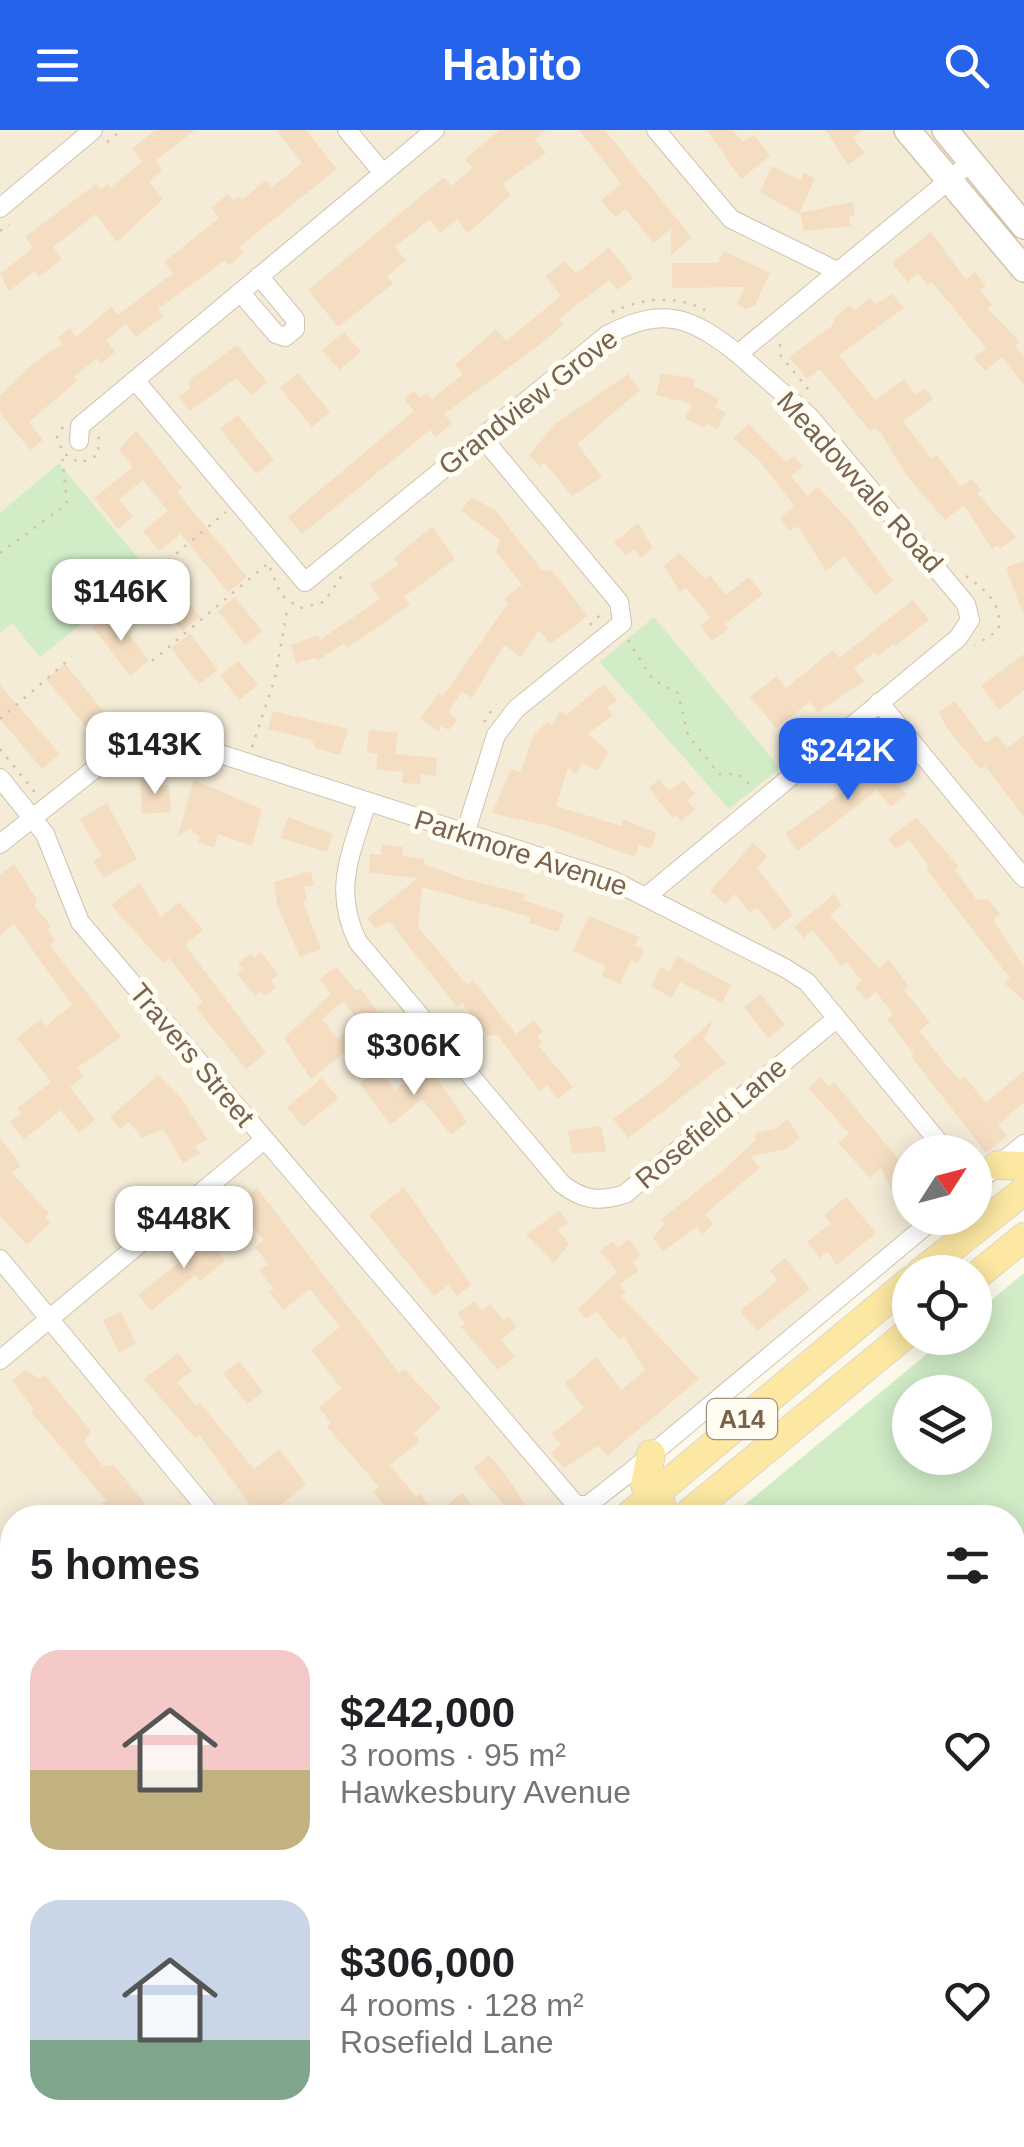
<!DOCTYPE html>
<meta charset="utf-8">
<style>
:root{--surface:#fff;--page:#f6f6f6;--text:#202124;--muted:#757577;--accent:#2563eb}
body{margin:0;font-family:Arial,sans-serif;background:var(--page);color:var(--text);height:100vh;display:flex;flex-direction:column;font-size:38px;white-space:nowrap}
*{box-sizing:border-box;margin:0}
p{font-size:32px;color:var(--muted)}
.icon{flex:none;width:55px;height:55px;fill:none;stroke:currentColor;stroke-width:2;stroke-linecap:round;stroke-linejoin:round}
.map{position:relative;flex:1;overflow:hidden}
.sheet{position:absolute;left:0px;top:1375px;width:1025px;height:642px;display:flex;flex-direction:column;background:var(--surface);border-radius:40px 40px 0 0;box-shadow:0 5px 25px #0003}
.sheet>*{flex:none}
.needle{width:65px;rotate:54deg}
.tools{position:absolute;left:892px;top:1005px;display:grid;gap:20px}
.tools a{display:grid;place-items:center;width:100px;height:100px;border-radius:50%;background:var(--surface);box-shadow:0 5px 25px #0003;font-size:50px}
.price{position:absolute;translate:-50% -85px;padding:0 22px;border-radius:20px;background:#fff;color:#222;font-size:32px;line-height:65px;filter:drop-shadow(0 2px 5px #0008)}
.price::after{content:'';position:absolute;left:50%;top:60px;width:30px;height:22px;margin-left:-15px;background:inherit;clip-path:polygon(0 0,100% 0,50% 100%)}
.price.current{background:var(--accent);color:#fff}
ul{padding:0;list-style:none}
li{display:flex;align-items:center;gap:30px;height:250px;padding:0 30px}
li span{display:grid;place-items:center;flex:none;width:280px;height:200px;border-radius:30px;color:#555}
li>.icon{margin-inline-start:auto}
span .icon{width:120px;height:120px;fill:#fffc;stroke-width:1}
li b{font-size:42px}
h2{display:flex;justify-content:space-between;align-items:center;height:120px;padding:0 30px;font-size:42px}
header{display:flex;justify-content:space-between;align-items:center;height:130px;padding:0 30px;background:var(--accent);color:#fff;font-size:45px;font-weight:800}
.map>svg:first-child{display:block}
</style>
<header><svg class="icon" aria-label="menu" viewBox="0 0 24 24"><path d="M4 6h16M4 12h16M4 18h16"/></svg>Habito<svg class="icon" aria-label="search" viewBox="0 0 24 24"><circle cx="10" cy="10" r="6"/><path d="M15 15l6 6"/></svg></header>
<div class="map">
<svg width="1024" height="2017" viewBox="0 0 1024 2017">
<rect width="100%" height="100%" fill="#fdf9ea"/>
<path fill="#f5ecd8" d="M0,0h1024v1029l-49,39v-46h-65v66h40l-379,299 -559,1v249l-12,10z"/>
<path fill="#d1ecc7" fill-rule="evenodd" d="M59,333l89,107 -108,87 -28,-34 -12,10v-120z
M654,487l126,151 -51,41 -129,-147z
M1024,1143v863l-12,11h-334l-16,-12h350v-617l-282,-1 216,-179h29v-24zM910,1262h65v66h-65z
M12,1954v51h428l23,12h-259l-15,-5 -4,5h-185v-55z"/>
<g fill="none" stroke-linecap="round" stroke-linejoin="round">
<path stroke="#bddce8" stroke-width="30" d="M1012,1936l12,-8
M844,2017l15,-12"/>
</g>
<path fill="#f4ddc1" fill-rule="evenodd" d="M155,0h40l-40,31 7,9 -13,11 14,18 -46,43 -21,-28 -43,33 9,12 -23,18 -4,-6 -26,20 -9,-17 33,-26 -8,-11 71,-53 4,5 8,-5 2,4 32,-26 -10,-13z
M276,0h30l31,39 -98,78 5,6 -15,12 -4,-5 -67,49 5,7 -27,21 -10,-13 -20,16 9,12 -14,12 -4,-6 -23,19 3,4 -48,41 14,18 -13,10 -30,-37v-18l34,-32 28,-19 -4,-6 12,-10 6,9 35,-30 7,8 55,-42 -9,-11 55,-44 -8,-10 17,-14 5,7 6,-5 3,4 24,-20 6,7 30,-24z
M500,0h46l-11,9 11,14 -44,31 9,11 -43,38 -11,-14 -17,14 -10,-14 -35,28 11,14 -19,15 6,8 -55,43 -30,-37 136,-113 7,9 22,-18 -8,-9z
M579,0h26l87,108 -21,17v-26l-18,14 -27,-34 -11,8 -14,-17 20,-16z
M707,0h26l10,12 11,-7 16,21 -29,23z
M826,0h37l-10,8 12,15 -17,12z
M772,36l28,14 4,-7 11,5 -16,36 -39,-22z
M853,72l2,14 -6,1 2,9 -47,5 -4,-18z
M931,102l35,48 9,-8 11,14 -6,4 12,15 -5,3 33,34 -5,4 9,11v29l-22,-29 -17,14 -11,-13 12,-10 -54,-66 -5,3 -9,-12 -11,9 -15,-19z
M609,117l24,31 -15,12 -9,-10 -50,39 4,6 -30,25 -89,64 8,9 -16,14 -6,-7 -128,104 -14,-17 126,-106 -10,-12 10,-8 6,7 7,-5 5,6 31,-25 -8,-9 41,-36 10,12 55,-45 -16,-20 20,-15 11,13z
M724,121l46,22 -15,32 -9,4 -9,-5 8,-17 -73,1v-25h46z
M892,164l12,14 -65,47 36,45 29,-21 12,16 9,-7 8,11 -30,22 29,38 5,-4 24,32 11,-8 9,11 -4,3 39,44 -16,12 -2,-4 -6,4 -28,-44 -19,15 -39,-45 -25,-42 -6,-5 -5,3 -50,-62 -13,10 -18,-22 43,-31 3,-9 15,-12 5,5 15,-12 6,6z
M344,202l17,20 -22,18 -17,-20z
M237,215l30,37 -15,13 -16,-17 -46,33 -11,-14 11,-8 -2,-8z
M298,243l32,39 -18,15 -32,-39z
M661,243l34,6 -1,7 25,13 -4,8 11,6 -9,16 -10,-6 -3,5 -19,-10 7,-14 -36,-9z
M628,244l12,16 -63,54 25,33 -30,19 -28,-34 -5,4 -10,-11 26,-31z
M238,285l36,45 -18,14 -36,-45z
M749,294l37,38 8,-6 9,11 -12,9 16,20 11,-9 34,37 41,57 -18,14 -31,-39 -18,15 -28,-45 -8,5 -10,-13 14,-12 -35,-46 -26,-22z
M136,300l46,58 -5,4 70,85 -19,15 -47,-58 -22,17 -16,-20 25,-20 -25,-31 -24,19 14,18 -15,12 -24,-31 39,-31 -14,-17z
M472,367l24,14 46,59 10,1 36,45 -38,28 -11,-14 -18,27 -17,-12 -32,53 -10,-6 -14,20 9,7 -8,11 -9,-4 -1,6 -19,-14 19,-25 4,3 38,-54 27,-39 -4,-5 18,-13 -26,-33 4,-12 -39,-30z
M638,393l15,25 -12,10 -7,-9 -8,7 -12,-14z
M432,396l23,33 -51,38 6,8 -63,43 -3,-5 -27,18 -1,-3 -20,5 -5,-18 27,-10 2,5 60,-41 -10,-15 29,-19 -5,-7z
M679,423l26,26 5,-4 16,20 23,-18 14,17 -38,30 3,5 -16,12 -12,-15 10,-8 -24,-31 -6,5 -16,-26z
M1024,431v50l-2,1 -16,-45z
M163,440l37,47 -18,14 -38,-47z
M235,467l27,34 -17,14 -27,-34z
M913,470l16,20 -34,26 -2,-2 -15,12 -3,-4 -21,16 10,13 -46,31 -8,-10 -34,26 -26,-31 27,-21 9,12 47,-38 6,8z
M111,482l38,48 -19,16 -38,-49z
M190,504l28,36 -19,14 -28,-36z
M1024,524v36l-25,20 -18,-24z
M239,531l19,24 -19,15 -19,-25z
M65,534l40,49 -18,15 -41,-49z
M604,554l13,16 -10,8 6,7 -25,19 21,18 -11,18 -16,-6 -6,10 -8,-6 -12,38 65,20 2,-7 33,14 -5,16 -12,-4 -4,12 -82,-30 -61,-14 19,-44 9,3 14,-37 13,-13 4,3 9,-14 6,4z
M0,555l60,69 -18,15 -42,-50z
M955,571l31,42 11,-8 10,13 17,-13v82l-39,-51 -5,3 -34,-42 -7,-15z
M273,581l75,18 -8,26 -25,-7 -3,-8 -44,-11z
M369,600l29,3 -3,21 42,4 -1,18 -15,-2 -1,10 -18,-1 1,-11 -27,-3 2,-15 -11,-2z
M877,627l29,37 -15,13 -14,-17 -79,61 -13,-17 56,-41z
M160,649v6h9l2,27 -29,2 -2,-34z
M659,649l10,12 14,-11 12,14 -8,6 8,10 -14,11 -5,-6 -4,3 -23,-30z
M194,650l68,29 -10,37 -34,-12 -4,14 -16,-6 2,-5 -10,-8 -13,8z
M107,673l30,56 -34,19 -10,-17 9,-5 -22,-37z
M288,687l45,17 -6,18 -46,-14z
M916,687l43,50 -4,3 21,29 13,1 11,14 -7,6 31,47v34l-20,-18 6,-5 -84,-109 3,-3 -20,-26 -13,9 -8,-10z
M753,713l14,13 -10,12 36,47 -19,15 -17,-23 -7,6 -15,-19 -10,10 -15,-13z
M382,715l21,2 -1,9 22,3v5l37,14 64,16 -2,6 41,14 -6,18 -29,-9 2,-6 -109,-30 -4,40 49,58 6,-5 43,54 18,-14 9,12 -6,4 5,6 -4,3 35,42 -15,12 -11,-14 -7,7 -42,-56 -11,-1 -25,-32 -5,4 -67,-85 -15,6 -8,-10 51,-40 -49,-5 1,-19 11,1z
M14,734l23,36 -2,6 15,19 -2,6 7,10 -5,4 71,92 -44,31 7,8 -14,11 25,33 -16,13 -18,-23 -37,29 -14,-17 11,-9 -4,-5 34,-26 -34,-44 24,-19 5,7 26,-21 -58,-81 -14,11v-60z
M311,741l3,14 -10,2 3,13 -4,1 18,48 -21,8 -23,-52 -3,-23z
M140,753l21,34 18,-15 24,28 -18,15 81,108 -20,16 -50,-61 7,-6 -34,-44 -6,5 -52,-58z
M834,764l8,11 -12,10 49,53 10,-8 20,26 -5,4 26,32 -11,9 39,48 7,-2 21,26 38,-32v31l-26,23 9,11 -21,17 -75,-97 3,-2 -27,-35 6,-5 -17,-22 -10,8 -11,-13 7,-6 -16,-19 -5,4 -28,-36 -10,8 -9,-11z
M589,786l50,21 -4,8 9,5 -6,13 -7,-3 -11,24 -18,-8 4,-10 -33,-15z
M261,822l17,23 -7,5 5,7 -11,9 -4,-5 -6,5 -18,-23 6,-5 -5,-5 13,-10 3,5z
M677,826l54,29 -9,18 -42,-21 -8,16 -21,-12 9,-19 10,4z
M336,836l20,25 4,-3 30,42 -17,13 -6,-8 -56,44 -27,-41 47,-44 -11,-15zM343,871l16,21 -21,17 -16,-20z
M761,864l24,31 -17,13 -24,-31z
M714,889l-10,20 22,24 -98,75 -15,-19 53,-39 15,-15 -8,-9z
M427,934l40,58 -16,13 -29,-36 -32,26 -30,-42 18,-14 17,21z
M158,945l23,23 26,41 -12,7 5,7 -17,10 -20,-34 -21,9 -13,-16 -9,8 -10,-13z
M821,947l7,10 6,-5 65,78 11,21 -2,43 -27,-56 -11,10 -32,-35 11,-10 -41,-45z
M322,948l16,20 -35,29 -16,-20z
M788,989l12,19 -14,11 -36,7 10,12 -55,46 8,11 -11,9 -5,-7 -34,24 -10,-13 12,-15 -4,-4 58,-45 37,-34 -1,-7 20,-4z
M601,996l5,26 -34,1 -4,-22z
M0,1008l21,28 -9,7 37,40 -4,4 5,6 -23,22 -27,-29z
M404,1057l67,98 -14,11 -9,-11 -14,11 -65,-81z
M257,1058l142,185 5,-4 37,39 -27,25 6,8 -30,24 26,32 4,-3 8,10 -12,9 -5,-5 -11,4 -6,-7 -6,5 -15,-18 6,-5 -52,-60 4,-4 -12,-16 23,-18 -31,-39 29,-23 -30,-38 -27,21 -14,-18 5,-3 -15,-18 9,-7 -13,-17 9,-7 -28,-34z
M846,1067l30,36 -39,32 -10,-13 -7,6 -13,-16 24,-19 -7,-8z
M559,1081l9,11 -10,8 11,14 -15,19 -28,-28z
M203,1103l22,28 -25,20 -5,-6 -44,36 -13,-16 44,-35 -4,-6z
M629,1109l12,16 -9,7 7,8 -19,15 6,7 -5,4 78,83 -92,77 -9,-10 -34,22 -13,-15 10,-8 -9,-11 32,-26 -19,-25 32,-26 24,33 24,-20 -21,-34 -5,3 -23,-28 -10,8 -8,-10 39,-37 -17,-21 13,-10 5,7z
M785,1128l25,31 -53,42 -17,-20 38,-31 -8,-9z
M474,1171l8,10 8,-7 13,16 5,-4 9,11 -16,13 14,17 -17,13 -37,-43 4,-4 -8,-9z
M121,1182l15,32 -17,9 -16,-33z
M178,1223l14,18 -15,11 19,24 4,-3 54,66 25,-20 27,35 -27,22 10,12h-29l-61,-83 -4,3 -51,-59z
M239,1231l24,31 -16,12 -24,-31z
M25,1240l15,9 5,-4 46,56 -7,10 19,25 11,-1 42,53h-42l-12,-15 4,-3 -75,-88 3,-2 -22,-29z
M489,1325l17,20 28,43h-50l19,-14 -30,-36z
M462,1363l20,25h-33l-7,-9z
M0,1447l12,16v48l-12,-15z"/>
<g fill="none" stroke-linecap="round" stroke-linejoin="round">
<g stroke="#d1c2ae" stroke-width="20">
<path id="street" d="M347,0l36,43
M656,0l75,89 106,52
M0,78l93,-78
M240,162l36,42 9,3 10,-8v-10l-36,-43
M135,250l170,202 302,-247c56,-29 83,-19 131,19l233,-192
M79,311l1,-15 355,-296
M879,572l145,176
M0,648l45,56 35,88 496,583h12l46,-36 301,-251
M367,672c-16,52 -35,88 -9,140l204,242c22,17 37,18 63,10l212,-176
M465,704l31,-99 20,-26 106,-86 -3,-21 -137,-165
M0,714l135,-107 20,-4 457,147 173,88 22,14 140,170
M647,766l311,-258 12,-18 -4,-16 -157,-188 -71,-62
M975,1054l49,-40
M0,1129l214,259
M0,1230l264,-220
M0,1553l12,15"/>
</g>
<g stroke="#d4c4ac" stroke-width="28">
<path id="secondary" d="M907,0l117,139
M945,0l79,96"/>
</g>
<g stroke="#dcd6d0" stroke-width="30">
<path id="primary" d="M998,1035l26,1
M921,1142l103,-81
M975,1147l49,-40
M651,1324l-6,31 16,19
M626,1388l284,-237
M683,1388l227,-187
M0,1884l12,-9
M0,1936l12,-9"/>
</g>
<g stroke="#dcd6d0" stroke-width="35">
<path id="highway" d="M0,1753l12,2
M0,1803l12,1
M0,1908l12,-3
M505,2005l23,12
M592,2005l20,12"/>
</g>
<path stroke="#d9c0a3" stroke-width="2.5" stroke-dasharray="2.5 8" stroke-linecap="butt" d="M107,12l15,-12
M0,101l9,-7
M612,182c31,-14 62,-18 93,-2
M780,214l1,12 31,38
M63,297l-6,10 6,16 17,10 18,-8 1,-22
M0,423l67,-49 -5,-50
M270,438l11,27 19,13 24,-6 19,-28
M966,446c19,13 38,29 32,55l-23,14
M128,464l98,-82
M590,495l12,-12
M628,510l25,40 25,13 10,42 31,39h19l14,12
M152,531l114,-96
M0,589l72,-62
M484,592l12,-18
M252,617l23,-69 13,-73
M0,619l37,46
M1012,1883l12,-7
M643,2005l21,12
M812,2017l18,-12"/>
<use href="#street" stroke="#fff" stroke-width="18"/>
<use href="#secondary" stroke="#fff" stroke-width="25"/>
<use href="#primary" stroke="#fce8a2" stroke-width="28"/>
<use href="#highway" stroke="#f8c4a0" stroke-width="32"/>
<g stroke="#dcd6d0" stroke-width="35" stroke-linecap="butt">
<path id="highway-bridge" d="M0,1845l12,2"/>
</g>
<use href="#highway-bridge" stroke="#f8c4a0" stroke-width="32"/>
</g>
<g text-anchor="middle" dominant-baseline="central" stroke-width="10" stroke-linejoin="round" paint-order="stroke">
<rect fill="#fffcf2" stroke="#a2917e" stroke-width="2.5" x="707" y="1269" width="70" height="40" rx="8"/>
<g font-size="25" font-weight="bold" fill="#7a634c">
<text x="742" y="1289">A14</text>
</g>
<g font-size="28" fill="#7a634c" stroke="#fffcf2">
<text transform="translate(528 272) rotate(-38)">Grandview Grove</text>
<text transform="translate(860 352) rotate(48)">Meadowvale Road</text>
<text transform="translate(521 723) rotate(18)">Parkmore Avenue</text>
<text transform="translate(192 925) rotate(50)">Travers Street</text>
<text transform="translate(711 993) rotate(-40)">Rosefield Lane</text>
</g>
</g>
</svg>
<div class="tools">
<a><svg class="needle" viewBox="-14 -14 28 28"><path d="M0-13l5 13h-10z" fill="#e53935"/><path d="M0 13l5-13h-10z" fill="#757577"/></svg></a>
<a><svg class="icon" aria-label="locate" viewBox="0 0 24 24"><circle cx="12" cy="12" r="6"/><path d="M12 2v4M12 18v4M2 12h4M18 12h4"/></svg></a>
<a><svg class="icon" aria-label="layers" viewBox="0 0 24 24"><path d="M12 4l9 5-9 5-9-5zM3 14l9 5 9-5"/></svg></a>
</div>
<b class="price" style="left:121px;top:514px">$146K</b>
<b class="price" style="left:155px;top:667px">$143K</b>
<b class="price current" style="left:848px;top:673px">$242K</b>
<b class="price" style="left:414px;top:968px">$306K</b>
<b class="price" style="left:184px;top:1141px">$448K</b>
<section class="sheet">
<h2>5 homes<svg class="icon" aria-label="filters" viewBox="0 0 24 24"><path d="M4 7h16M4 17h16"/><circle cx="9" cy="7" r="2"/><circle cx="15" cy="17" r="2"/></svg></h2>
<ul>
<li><span style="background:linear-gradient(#f6c9c9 60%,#c2b280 0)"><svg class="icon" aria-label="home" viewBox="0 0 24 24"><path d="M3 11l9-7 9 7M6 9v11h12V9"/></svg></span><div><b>$242,000</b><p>3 rooms · 95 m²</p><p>Hawkesbury Avenue</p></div><svg class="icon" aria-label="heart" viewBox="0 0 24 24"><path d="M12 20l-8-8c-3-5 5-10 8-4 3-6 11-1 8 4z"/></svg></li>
<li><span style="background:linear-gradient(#c9d6e8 70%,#7fa58c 0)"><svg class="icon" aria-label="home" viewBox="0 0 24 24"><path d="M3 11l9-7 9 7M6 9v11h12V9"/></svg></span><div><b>$306,000</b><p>4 rooms · 128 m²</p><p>Rosefield Lane</p></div><svg class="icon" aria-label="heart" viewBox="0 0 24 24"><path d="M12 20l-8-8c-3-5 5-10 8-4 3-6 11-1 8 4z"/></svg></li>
</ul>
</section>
</div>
